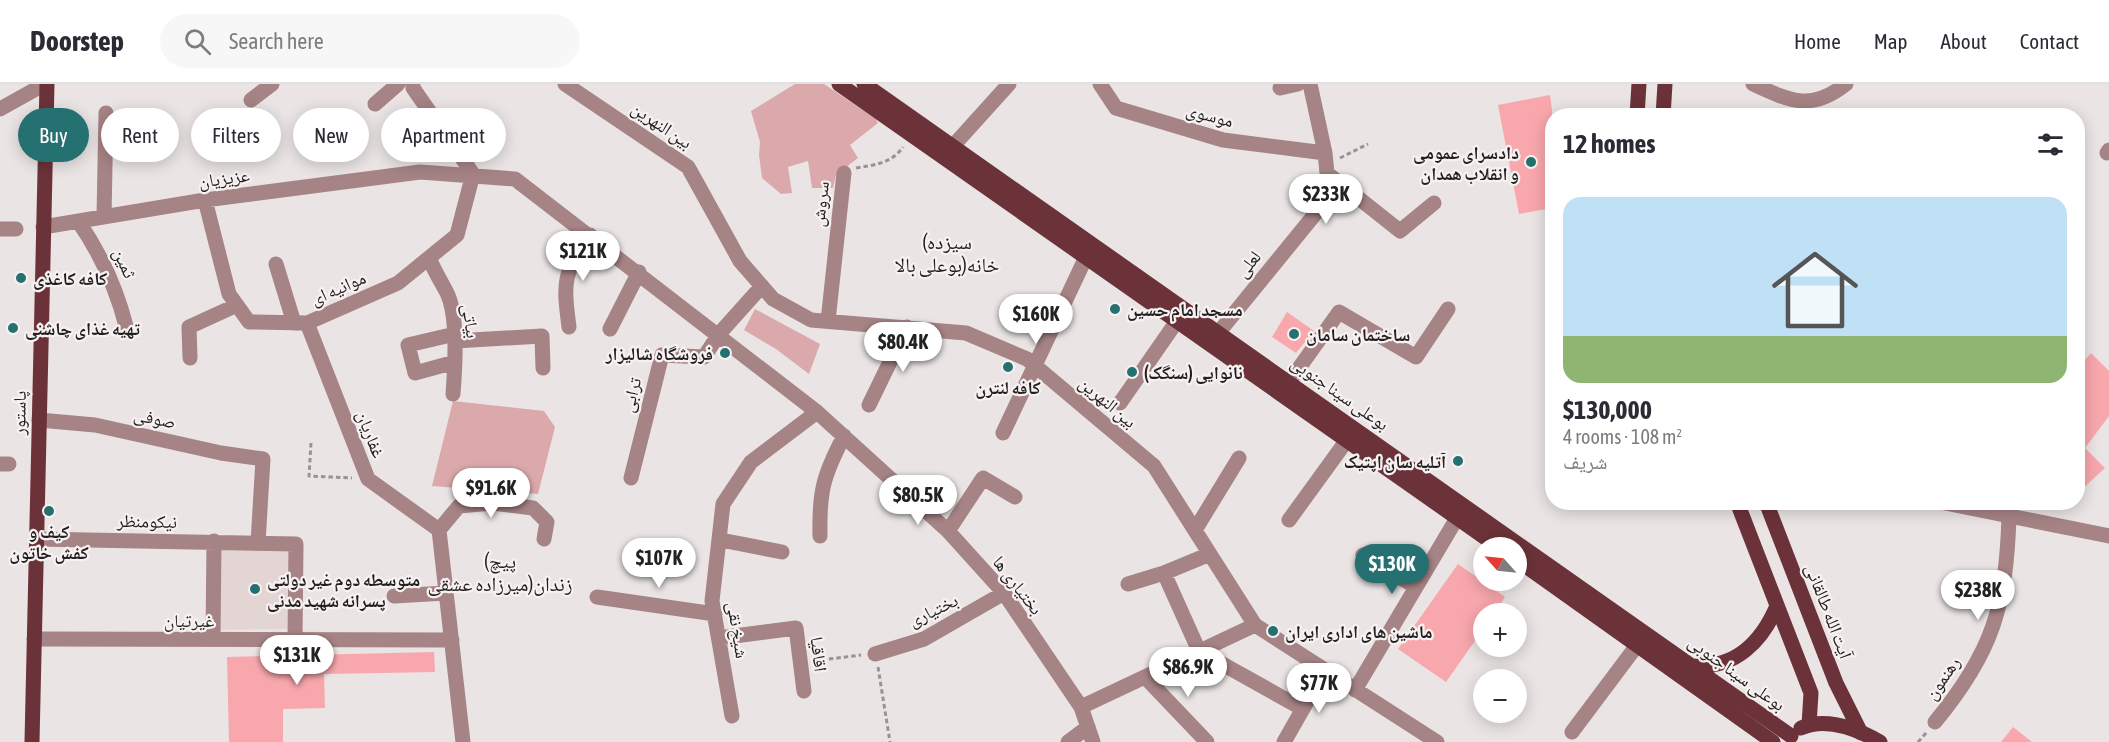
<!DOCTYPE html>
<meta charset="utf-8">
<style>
:root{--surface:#fff;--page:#f7f7f7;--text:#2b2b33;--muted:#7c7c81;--line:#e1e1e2;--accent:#257070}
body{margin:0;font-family:"Asap Condensed","Noto Naskh Arabic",sans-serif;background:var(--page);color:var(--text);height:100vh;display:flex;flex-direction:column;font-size:22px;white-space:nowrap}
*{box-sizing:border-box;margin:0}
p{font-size:20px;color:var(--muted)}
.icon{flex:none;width:33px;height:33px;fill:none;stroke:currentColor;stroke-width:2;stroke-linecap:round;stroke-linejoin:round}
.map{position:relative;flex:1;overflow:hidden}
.panel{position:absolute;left:1545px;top:24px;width:540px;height:402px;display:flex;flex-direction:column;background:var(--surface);border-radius:24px;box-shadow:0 3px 15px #0003}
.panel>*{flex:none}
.guide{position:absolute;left:18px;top:24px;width:570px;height:54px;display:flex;gap:12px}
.needle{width:39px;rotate:297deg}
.tools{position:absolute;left:1473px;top:453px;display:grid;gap:12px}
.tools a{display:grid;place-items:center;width:54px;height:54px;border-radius:50%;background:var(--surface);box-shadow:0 3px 15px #0003;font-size:30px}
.price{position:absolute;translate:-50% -51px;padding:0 14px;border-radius:21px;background:#fff;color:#222;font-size:20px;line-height:39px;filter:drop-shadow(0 2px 3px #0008)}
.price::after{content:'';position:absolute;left:50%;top:36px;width:18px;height:14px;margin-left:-9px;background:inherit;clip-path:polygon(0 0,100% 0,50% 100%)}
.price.current{background:var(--accent);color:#fff}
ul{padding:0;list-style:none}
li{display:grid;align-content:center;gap:12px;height:318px;padding:0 18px}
li span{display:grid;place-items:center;height:186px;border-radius:18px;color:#555}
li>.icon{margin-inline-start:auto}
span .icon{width:108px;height:108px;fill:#fffc;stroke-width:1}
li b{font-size:26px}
h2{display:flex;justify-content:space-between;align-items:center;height:72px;padding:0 18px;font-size:26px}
.tag{padding:0 21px;border-radius:27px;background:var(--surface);box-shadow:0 3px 15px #0003;font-size:21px;line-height:54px}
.tag.current{background:var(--accent);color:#fff}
header{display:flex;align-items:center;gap:36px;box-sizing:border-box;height:84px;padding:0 30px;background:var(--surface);border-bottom:2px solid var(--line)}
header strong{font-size:28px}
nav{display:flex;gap:33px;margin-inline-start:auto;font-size:21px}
.search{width:420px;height:54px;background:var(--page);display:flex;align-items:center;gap:15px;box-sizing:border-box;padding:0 21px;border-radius:33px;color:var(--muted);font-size:22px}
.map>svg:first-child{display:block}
</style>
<header>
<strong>Doorstep</strong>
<div class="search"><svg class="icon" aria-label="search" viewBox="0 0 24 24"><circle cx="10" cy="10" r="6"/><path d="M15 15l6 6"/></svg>Search here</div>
<nav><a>Home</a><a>Map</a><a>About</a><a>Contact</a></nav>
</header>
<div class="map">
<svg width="2109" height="658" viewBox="0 0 2109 658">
<rect width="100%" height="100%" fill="#eae4e4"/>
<path fill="#e4d5d5" d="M290,464l1,81 -71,1v-81z"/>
<path fill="#dba9ac" d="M795,0h29l52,35 2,4 -28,22 8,13 -22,17 -3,13h-21l-4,-27 -20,6 4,26 -11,1 -19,-16 -3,-23 1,-13 -9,-31z
M755,225l65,35 -11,30 -33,-25 -32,-19z
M453,317l91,10 11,16 -17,67 -106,-8z"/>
<path fill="#f8a7ad" d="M1550,11l2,15v98l-33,6 -21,-109z
M1287,228l27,19 -18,22 -24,-16z
M2091,269l18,18v45l-24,32 20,20 -27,25v-92l6,-8 -6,-4v-21z
M1458,480l47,33 -11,17h-10v14l-38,54 -48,-33z
M434,568l1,20 -111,2 1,34 -42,1v33h-54l-2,-85z
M2013,643l19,15h-31z"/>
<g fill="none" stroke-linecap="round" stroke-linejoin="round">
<path stroke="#989494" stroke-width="3" stroke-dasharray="4.5 3" stroke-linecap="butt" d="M1340,74l28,-14
M856,84c19,-3 36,-5 47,-21
M311,359l-2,33 43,2
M814,577l47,-6
M878,583l12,75
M1918,658l8,-9"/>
<path stroke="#a68385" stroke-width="15" d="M565,0l123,83 52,94 33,38 38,21 155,13 61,26 127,107 101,159 182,117
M1100,0l16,24 107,32 102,13
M1753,0c37,17 58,28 93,0
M1280,4l18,-4
M251,16l21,-16
M375,20l23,-20
M0,25l45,-25
M953,62l56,-62
M2107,69l2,-3
M1327,89l73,58 34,-28
M205,116l24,94 20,28 58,1 91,-40 59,-48 16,-61 -60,-86v-4
M104,133l2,-104
M78,137c23,33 38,66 48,105
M43,143l162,-27 215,-28 95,7 302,233 131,119 56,62 77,114 12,35
M0,145h16
M429,174c5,12 11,22 17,33 13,23 9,77 7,103
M276,180l18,59
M828,237l16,-148
M307,239l61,156 71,51 24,212
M569,243c-6,-46 -6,-53 21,-92
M610,245l29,-57
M1219,248l101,-124 8,-25 -3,-30 -15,-69
M455,257l87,-5 1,32
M190,274l-1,-31 48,-22
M455,278l-40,11 -7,-28 47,-11
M1289,298l50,-70 77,45 32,-48
M1120,319l57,-82
M869,321l38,-78
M39,336l56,5 126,28 42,6 -5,84
M1003,349l83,-176
M0,380h9
M631,394l31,-123 42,2 15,-23 43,-48
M1940,418l169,34
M1289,436l58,-80
M439,446l20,-24 33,-3 41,5 14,14 -3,17
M1195,446l44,-72
M948,447l35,-53 32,19
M820,452c-1,-44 3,-60 24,-100
M36,455l260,5 -1,95
M721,456l61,12
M1363,471l53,32
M1164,489l35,78 104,58
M1128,500l36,-11 46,-19
M394,512l52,-3
M597,513l118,17
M719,554l77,-10 8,63
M34,555l418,1
M213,555l1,-98
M875,570l49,-15 80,-46
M1145,593l62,65
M1355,606l102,-172
M1081,623l174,-82
M732,632l-20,-115 11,-97 28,-42 66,-50
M1935,638c58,-70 71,-116 74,-205
M1572,648l66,-88
M1068,658l20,-15
M1284,658l41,-72"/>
<path stroke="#6c3239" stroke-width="15" d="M839,0l661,464
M864,0l927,652
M1637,32l2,-32
M1663,32l2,-32
M1737,418l74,191 -2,32
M1766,418l70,181 25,50
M1516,475l257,183
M1695,582c41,2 67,-25 82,-60
M1801,644c25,-11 56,1 79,14
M32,658l15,-658"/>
</g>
<g fill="#257070" stroke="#f8f1f1" stroke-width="2">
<circle cx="1531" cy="78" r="6"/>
<circle cx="21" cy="194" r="6"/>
<circle cx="1115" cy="225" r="6"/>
<circle cx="13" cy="244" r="6"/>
<circle cx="1294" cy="250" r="6"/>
<circle cx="725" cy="269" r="6"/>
<circle cx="1008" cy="283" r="6"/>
<circle cx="1132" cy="288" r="6"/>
<circle cx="1458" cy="377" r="6"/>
<circle cx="49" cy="427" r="6"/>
<circle cx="255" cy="505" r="6"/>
<circle cx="1273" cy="547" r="6"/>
</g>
<g text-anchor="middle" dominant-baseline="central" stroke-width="4.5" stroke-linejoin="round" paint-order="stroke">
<g font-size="18" fill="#211f1f" stroke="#f8f1f1">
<text transform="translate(1210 31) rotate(15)">موسوی</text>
<text transform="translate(662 41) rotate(34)">بین النهرین</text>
<text transform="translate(224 94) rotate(-8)">عزیزیان</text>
<text transform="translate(820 120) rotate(-83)">سروش</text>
<text transform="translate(125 179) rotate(66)">ثمین</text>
<text transform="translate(1248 180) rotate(-51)">لعلی</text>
<text transform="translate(338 204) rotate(-24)">موانیه ای</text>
<text transform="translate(471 237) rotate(82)">بیاتی</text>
<text transform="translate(1340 309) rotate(35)">بوعلی سینا جنوبی</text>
<text transform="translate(631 311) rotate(-76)">ترابی</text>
<text transform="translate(1108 318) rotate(40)">بین النهرین</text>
<text transform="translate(19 329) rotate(-89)">پاستور</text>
<text transform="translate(155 334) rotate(12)">صوفی</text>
<text transform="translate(371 350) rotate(69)">غفاریان</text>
<text transform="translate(147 437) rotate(1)">نیکومنظر</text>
<text transform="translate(1018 501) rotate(52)">بختیاری ها</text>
<text transform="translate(933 526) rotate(-26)">بختیاری</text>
<text transform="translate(1829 527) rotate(69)">آیت الله طالقانی</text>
<text x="189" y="536">غیرتیان</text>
<text transform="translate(738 546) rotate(81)">شیخ نقی</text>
<text transform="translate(819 570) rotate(83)">اقاقیا</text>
<text transform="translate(1737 589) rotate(36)">بوعلی سینا جنوبی</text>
<text transform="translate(1942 594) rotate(-55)">رهنمون</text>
</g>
<g font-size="18" font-weight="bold" fill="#211f1f" stroke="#f8f1f1" text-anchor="start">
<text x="1519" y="68" text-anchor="end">دادسرای عمومی<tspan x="1519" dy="21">و انقلاب همدان</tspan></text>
<text x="33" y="194">کافه کاغذی</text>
<text x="1127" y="225">مسجد امام حسین</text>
<text x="25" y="244">تهیه غذای چاشنی</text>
<text x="1306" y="250">ساختمان سامان</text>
<text x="713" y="269" text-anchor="end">فروشگاه شالیزار</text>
<text x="1144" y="288">نانوایی (سنگک)</text>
<text x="1008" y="303" text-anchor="middle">کافه لنترن</text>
<text x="1446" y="377" text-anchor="end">آتلیه سان اپتیک</text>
<text x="49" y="447" text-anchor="middle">کیف و<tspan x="49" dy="21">کفش خاتون</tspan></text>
<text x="267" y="495">متوسطه دوم غیر دولتی<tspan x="267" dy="21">پسرانه شهید مدنی</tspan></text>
<text x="1285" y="547">ماشین های اداری ایران</text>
</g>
<g font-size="20" fill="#211f1f" stroke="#f8f1f1">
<text x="947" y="157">(سیزده<tspan x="947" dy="23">خانه(بوعلی بالا</tspan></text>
<text x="500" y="476">(پیچ<tspan x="500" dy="23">زندان(میرزاده عشقی</tspan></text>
</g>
</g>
</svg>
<div class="tools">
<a><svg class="needle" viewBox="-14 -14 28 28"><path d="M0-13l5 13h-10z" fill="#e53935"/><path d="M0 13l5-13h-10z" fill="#7c7c81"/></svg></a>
<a>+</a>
<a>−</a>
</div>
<b class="price" style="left:1326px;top:141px">$233K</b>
<b class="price" style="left:583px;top:198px">$121K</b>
<b class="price" style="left:1036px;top:261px">$160K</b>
<b class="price" style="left:903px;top:289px">$80.4K</b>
<b class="price" style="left:491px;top:435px">$91.6K</b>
<b class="price" style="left:918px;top:442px">$80.5K</b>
<b class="price" style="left:659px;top:505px">$107K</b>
<b class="price current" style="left:1392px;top:511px">$130K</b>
<b class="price" style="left:1978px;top:537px">$238K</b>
<b class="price" style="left:297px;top:602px">$131K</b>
<b class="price" style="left:1188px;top:614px">$86.9K</b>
<b class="price" style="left:1319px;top:630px">$77K</b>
<div class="guide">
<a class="tag current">Buy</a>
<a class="tag">Rent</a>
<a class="tag">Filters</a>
<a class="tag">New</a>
<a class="tag">Apartment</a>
</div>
<section class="panel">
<h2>12 homes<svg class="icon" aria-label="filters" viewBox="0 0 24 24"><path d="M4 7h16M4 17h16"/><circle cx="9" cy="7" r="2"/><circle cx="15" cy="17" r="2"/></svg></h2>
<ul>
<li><span style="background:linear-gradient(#bfe0f5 75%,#8fb573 0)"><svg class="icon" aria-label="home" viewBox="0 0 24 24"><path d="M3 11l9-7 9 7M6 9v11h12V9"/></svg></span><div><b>$130,000</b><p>4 rooms · 108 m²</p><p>شریف</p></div></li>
</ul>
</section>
</div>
